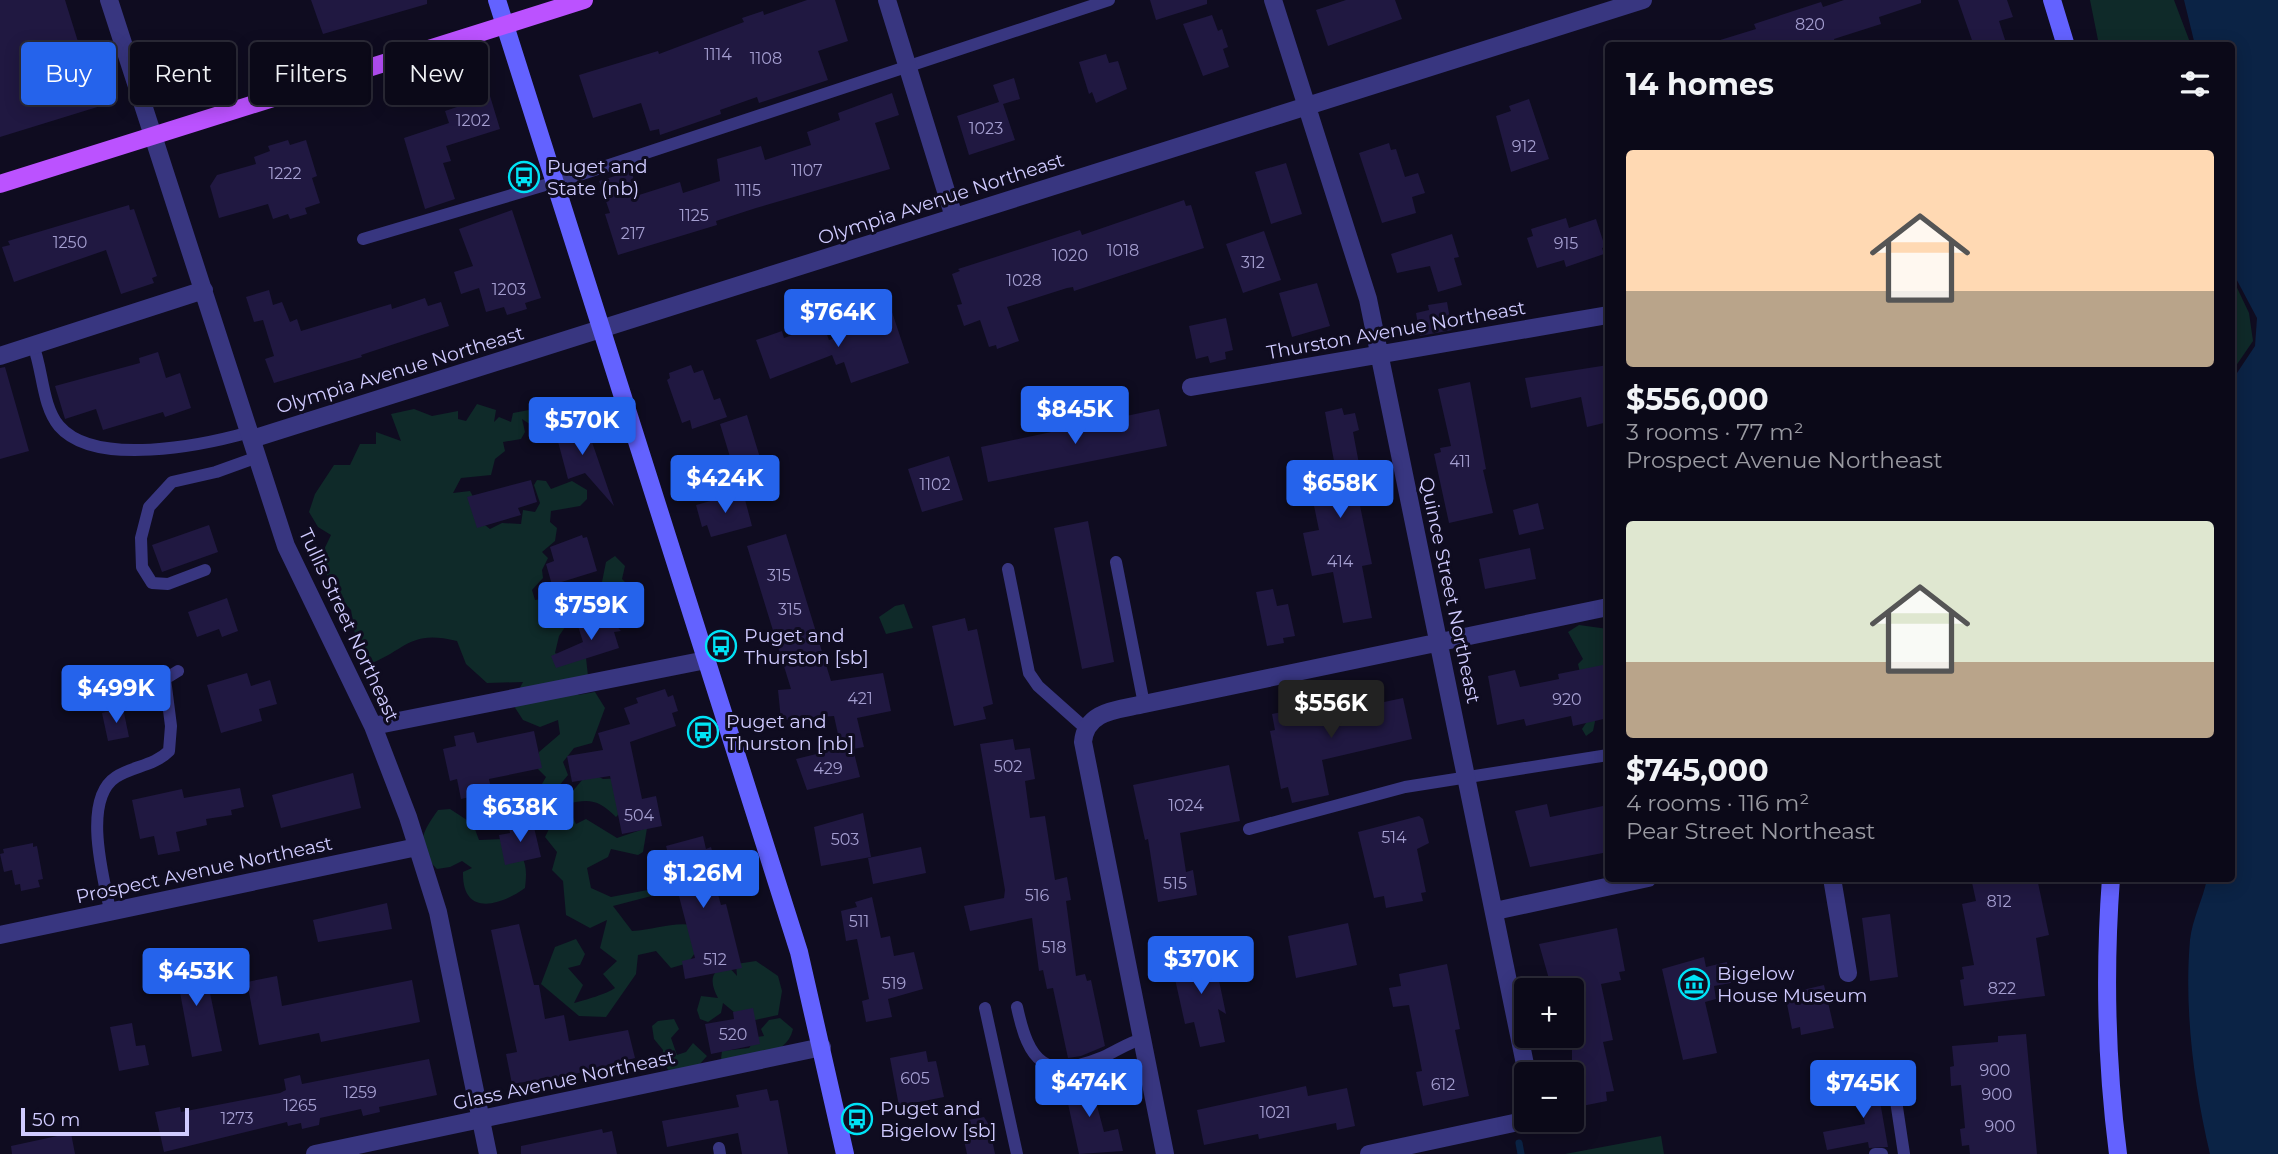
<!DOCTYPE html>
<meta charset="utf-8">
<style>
:root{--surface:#0b0918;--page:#141221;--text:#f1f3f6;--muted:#9a9aa2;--line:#2b2a37;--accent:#2563eb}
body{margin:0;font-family:Montserrat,sans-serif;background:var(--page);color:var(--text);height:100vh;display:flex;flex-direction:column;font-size:26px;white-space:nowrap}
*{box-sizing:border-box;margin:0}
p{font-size:23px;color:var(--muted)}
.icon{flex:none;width:38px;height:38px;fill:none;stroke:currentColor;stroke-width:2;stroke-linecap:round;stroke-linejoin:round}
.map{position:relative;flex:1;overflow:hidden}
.side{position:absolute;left:1605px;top:42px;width:630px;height:840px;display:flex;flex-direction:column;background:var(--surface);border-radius:7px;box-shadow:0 4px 18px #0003,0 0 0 2px var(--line)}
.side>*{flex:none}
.guide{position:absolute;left:21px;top:42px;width:665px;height:63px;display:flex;gap:14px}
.controls{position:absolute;left:1514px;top:978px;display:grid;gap:14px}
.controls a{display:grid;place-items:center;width:70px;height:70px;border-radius:7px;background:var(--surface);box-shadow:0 4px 18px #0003,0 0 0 2px var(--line);font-size:35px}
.scale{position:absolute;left:21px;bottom:18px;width:168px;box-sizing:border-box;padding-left:7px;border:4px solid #d0cbff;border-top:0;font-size:19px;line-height:24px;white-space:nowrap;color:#d0cbff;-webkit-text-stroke:5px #0f0c20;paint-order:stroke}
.price{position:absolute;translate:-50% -60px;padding:0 16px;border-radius:7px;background:var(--accent);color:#fff;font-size:23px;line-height:46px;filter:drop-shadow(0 2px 4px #0008)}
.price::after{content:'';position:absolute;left:50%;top:42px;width:21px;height:16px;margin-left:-10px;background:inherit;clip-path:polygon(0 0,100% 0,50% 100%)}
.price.active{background:#222;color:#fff}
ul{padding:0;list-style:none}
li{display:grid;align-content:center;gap:14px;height:371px;padding:0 21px}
li span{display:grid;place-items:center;height:217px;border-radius:7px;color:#555}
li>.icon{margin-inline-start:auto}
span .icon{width:126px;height:126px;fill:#fffc;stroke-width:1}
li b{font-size:30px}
h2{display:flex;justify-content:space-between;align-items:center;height:84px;padding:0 21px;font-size:30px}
.chip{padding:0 24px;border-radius:7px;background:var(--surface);box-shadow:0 4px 18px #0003,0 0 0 2px var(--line);font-size:24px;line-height:63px}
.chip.active{background:var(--accent);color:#fff}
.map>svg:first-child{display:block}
</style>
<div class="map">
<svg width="2278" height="1154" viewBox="0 0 2278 1154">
<rect width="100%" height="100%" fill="#0f0c20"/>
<path fill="#0f2a29" d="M2090,0h84l17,45h-92z
M2231,275l18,38 4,28 -22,32z
M477,404l19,6 -2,12 5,-5 12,5 2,-9 16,-3 7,5 -2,12 -12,-8 3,13 -4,7 -18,3 2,9 -10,8 -4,16 -30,3 -8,15 17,-2 8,15 -1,13 13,10 12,-6 19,1 2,-14 12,2 5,-9 -6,-18 3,-5 9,1 5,8 21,-8 15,9v9l-7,7 -29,5 -1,11 7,6 -2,13 -13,11 6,6 -6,12 1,8 -11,12 3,10 12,-2 5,-9 5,6 10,-2 -2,-7 13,-4 1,7 12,-7 10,5 5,-25 9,-6 10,10 -3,13 9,9 -3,10 -40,22 -23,7 -6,9 -4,17 15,6 16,-1 2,18 -10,19 17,-3 10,16 -13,35 -18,5 -11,14 5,13 -10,12 13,6 18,-21 14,7 22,-1 9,20 -18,19c-17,-17 -26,-19 -49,-13l9,20 10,-5 31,19 30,-10 -4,24 -5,3 -27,-6 -3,8 -21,11 4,20 20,9 47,-9 5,5 -50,13 19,25c22,-1 39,-9 61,-6l6,22 -11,16 -17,5 -15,-17 -18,4 -2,19 -30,43 -27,-1 -38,-32 14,-37 21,-8 9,15 -5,11 -12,3 15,17 -9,18c11,-3 33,-9 41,-15l-12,-14 14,-13 -17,-13 7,-28 -17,8 -24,-13 -3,-34 -11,-11 5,-18 -12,-15 7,-14 -17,-27 11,-19 -8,-8 1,-17 21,-18 -2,-14 -18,7 -17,-7 -11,-17 11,-21 -36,1 -21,-19 -9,-23c-48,-12 -50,9 -90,24l-10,-18 -6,-37 -17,-18 -14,-34 11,-23 -13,-8 -9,-15 6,-18 19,-29h16l10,-21h16v-12l25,9 -10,-27 23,-5 18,7 26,-5v8l8,2z
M904,604l9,24 -27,6 -7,-17 16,-11z
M1579,625l29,4v44l-10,18 10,12v8l-11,1 -4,19 -7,5 -4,-7 8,-12 -12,-53 5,-5 -15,-27z
M450,809l23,15 6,16 25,-1c21,17 24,23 21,49 -25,18 -63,29 -62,-16l9,-4 -10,-7 -12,6 -13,2c-23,-23 -16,-35 1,-59z
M756,961l22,15 4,15 -4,24 -32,7 -23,-19 -2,10 -13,9 -8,-3 -3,-9 4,-14 17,2c-8,-15 -9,-28 10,-32l9,10 -1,-12z
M780,1018l13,11c-6,28 -47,34 -72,30l1,-8 27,-3 8,-11 7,-1 -3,-7 8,-9z
M674,1019l5,10 -8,9 6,17 9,-3 7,-9 14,13 -8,9 -30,6 -7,-10 1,-11 -9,-11 -2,-13 6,-5z
M1661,1136l3,18h-99z"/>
<path fill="#0b2345" d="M2184,0h94v1154h-68c-16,-68 -26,-144 -20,-214 2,-20 13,-41 17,-61l24,-1v-496l24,-36 2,-28 -26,-49v-223l-36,-1z"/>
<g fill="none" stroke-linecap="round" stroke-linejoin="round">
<path stroke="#0b2345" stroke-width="7" d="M1519,1143l2,11"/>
</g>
<path fill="#201841" d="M0,0h65l24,77 7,-3 11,30 -107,33z
M311,0h116v4l-104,30z
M807,0h28l13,41 -30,10 10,29 -69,23 -2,-6 -37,13 1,4 -61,21 -1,-6 -9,2 -9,-28 -48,15 -14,-43 79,-24 1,3 85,-32 -2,-4 21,-7 1,4z
M1150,0h57v4l-51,16z
M1346,0h49l7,19 -74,27 -12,-36z
M1844,0h77v3l-42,14 2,7 -47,15 2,7h-118l-1,-5 39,-12 -2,-5 67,-22 2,5z
M1958,0h49l6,17 -14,4 8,25h-33z
M1212,15l6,16 4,-2 6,18 -5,2 6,18 -26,9 -20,-52z
M1106,54l3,9 9,-2 9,28 -31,14 -4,-11 -3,2 -10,-32z
M1014,78l6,21 -17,5 12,36 -46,15 -12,-39 42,-14 -6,-17z
M892,93l7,22 -24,8 15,46 -134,39 -40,13 1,4 -99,30 -13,-41 5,-1 -11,-32 32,-10 8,24 41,-13 3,11 37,-12 -3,-22 44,-13 4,14 46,-15 -4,-13 33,-12 -2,-7z
M490,96l10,33 -54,17 5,15 -8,2 12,36 -30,10 -21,-71 45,-15 -4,-12z
M1529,99l20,60 -38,13 -15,-56 15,-5 -2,-5z
M288,140l2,5 16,-5 11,36 -5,2 8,25 -15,5 2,6 -17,5 -2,-5 -15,5 -5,-15 -49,14 -9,-32 7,-11 39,-11 -2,-7 16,-6 -2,-5z
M1389,143l2,7 5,-1 9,28 13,-4 7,20 -13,4 4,16 -34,10 -23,-70z
M1286,163l16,51 -31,10 -16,-52z
M1184,200l2,6 5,-1 13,43 -130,43 -1,-4 -6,1 -60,19 12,34 -22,8 -1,-4 -7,2 -9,-27 -16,6 -7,-21 5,-1 -10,-30 8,-3 -2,-2 122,-39 2,5z
M129,205l1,5 4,-1 23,67 -5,2 2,5 -33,11 -15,-44 -92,32 -12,-35 8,-2 -2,-4z
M512,210l29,88 -16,5 2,6 -20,6 -3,-8 -18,5 -7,-24 -18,6 -7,-22 19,-6 -14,-37z
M1566,218l3,10 27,-9 9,28 -3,1 2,6 -38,13 -2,-7 -27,8 -10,-30 6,-2 -2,-7z
M1264,231l17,49 -38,13 -17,-49z
M1452,234l7,23 -5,1 8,27 -24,7 -8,-26 -33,7 -6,-19z
M1317,283l13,43 -38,11 -13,-44z
M269,290l4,15 9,-3 8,20 7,-3 4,12 90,-27 1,5 33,-11 3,8 13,-4 8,24 -88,29 1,2 -88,26 -9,-24 9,-3 -11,-36 -9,2 -8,-25z
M1447,302l5,28 -32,6 -4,-23 13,-3 -1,-5z
M891,309l18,54 -58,20 -7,-21 -8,3 -4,-10 -62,24 -14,-39 26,-9 2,7 39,-14 6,16 41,-14 -3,-9z
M1226,318l7,32 -8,2 1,7 -16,4 -2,-7 -12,3 -7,-33z
M158,352l8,26 14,-5 11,35 -26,9 -2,-5 -60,18 -7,-21 -31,10 -10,-33 85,-23 -1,-5z
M691,365l3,8 9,-3 11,30 6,-2 7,19 -35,12 -2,-9 -8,3 -15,-43 3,-2 -1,-5z
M1608,365v57l-21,5 -6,-30 -50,11 -6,-30z
M5,367l24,84 -29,8v-91z
M1470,382l16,87 -3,1 10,43 -44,10 -15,-69 7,-2 -1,-4 11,-2 -13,-57z
M1342,408l2,7 11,-2 4,17 -6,2 10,53 -6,2 1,9 14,68 -10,2 10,52 -29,5 -10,-51 -21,4 -9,-43 16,-3 -13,-63 28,-6 -9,-49z
M1159,409l8,37 -179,36 -7,-35z
M747,415l14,46 -27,9 -14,-46z
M584,422l9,23 21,61 -29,-33 -17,6 -12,-45z
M949,456l14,44 -41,12 -14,-43z
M531,480l6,22 -19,6 3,7 -44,13 -10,-31z
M743,492l9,34 -41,11 -4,-12 -5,2 -6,-22z
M1538,503l6,26 -25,6 -6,-25z
M1088,521l26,141 -32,7 -28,-141z
M209,525l9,27 -56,20 -10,-27z
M786,534l45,147 52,-8 8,38 -34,7 7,29 -11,2 7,28 -53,13 -11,-31 45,-11 -7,-32 -53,4 -3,-30 13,-1 -44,-143z
M582,535l1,3 4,-1 10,34 -45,14 -6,-21 8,-3 -4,-14z
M1530,548l6,31 -51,10 -6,-30z
M1273,589l4,17 11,-2 7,32 -12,2 1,5 -17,3 -11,-54z
M227,598l11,33 -16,6 -3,-8 -22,8 -9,-25z
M602,609l19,22 -7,1 5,16 -63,20 -5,-12 32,-14 -5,-16 21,-6z
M965,618l3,13 9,-2 16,75 -10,3 3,12 -32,7 -22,-100z
M1608,664v54l-35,8 -2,-10 -45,10 -2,-7 -27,6 -9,-49 27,-6 5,17 39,-8 -1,-5z
M247,673l4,13 19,-6 7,24 -18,5 3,12 -41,12 -14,-48z
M665,689l3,8 5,-2 5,16 -6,2 4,13 -46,16 12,57 14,-3 6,30 -40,8 -12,-58 -38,6 -5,-26 36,-6 -5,-17 32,-9 -6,-16 14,-5 -2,-5z
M1403,698l9,41 -90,21 7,35 -37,8 -4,-16 -7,2 -11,-58 5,-1 -3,-16 74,-15 5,10z
M123,708l6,29 -21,4 -6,-28z
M534,731l8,37 -53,11 3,13 -31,7 -4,-20 -7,2 -7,-32 13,-3 -2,-10 20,-4 3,11z
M1013,739l2,11 15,-2 5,31 -10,2 5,37 15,-2 10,64 12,-3 4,23 -5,1 10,75 9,-2 2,7 4,-1 14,66 -24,10 -13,2 -15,-70 -6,1 -4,-19 -4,1 -7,-53 -62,13 -6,-25 40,-8 1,-8 -25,-146z
M1229,765l11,56 -60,12 6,39 7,-2 4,25 -39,7 -10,-63 -3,1 -12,-55z
M353,773l8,35 -80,20 -9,-33z
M240,788l4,19 -13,3 1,5 -26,4 1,6 -31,7 4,19 -22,4 -4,-19 -14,3 -8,-39 50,-11 2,9z
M1547,804l3,13 53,-11 5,46 -78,15 -15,-56z
M863,813l8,44 -50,9 -7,-39z
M1419,816l4,3 6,24 -12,6 9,43 -5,1 2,8 -37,7 -2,-12 -10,2 -16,-66z
M533,823l8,34 -36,8 -6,-30 11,-2 -1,-5z
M703,836l3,13 5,-2 5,18 -6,1 11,39 5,-1 16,64 -57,11 -3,-18 13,-3 -29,-112z
M33,843v4l4,-1 6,33 -5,1 2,7 -19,4 -1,-7 -5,1 -3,-15 -8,2 -4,-18 4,-1 -1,-4z
M921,847l5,26 -53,11 -5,-26z
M1971,878h66l12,57 -13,3 9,58 -81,10 -4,-26 4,-1 -2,-12 12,-2 -12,-61 14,-3z
M872,897l9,41 9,-2 4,20 20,-4 9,37 -35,10 4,18 -26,5 -4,-21 7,-2 -12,-60 -11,2 -5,-30 16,-4 -2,-5z
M387,903l5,26 -74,13 -5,-22z
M1890,914l8,63 -28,4 -8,-63z
M1348,923l9,42 -61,13 -8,-42z
M519,924l15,61h5l6,34 19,-4 5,26 59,-11 7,28 -60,16 -63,10 -6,-30 11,-2 -26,-122z
M1617,928l8,43 -6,1 2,8 -20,4 12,56 -10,2 11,49 -8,1 1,9 -35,7v-118h-7l-2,-7 -12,3 -12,-42z
M1213,952l13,62 -8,-5 7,33 -25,5 -6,-25 -9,2 -14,-63z
M1704,957l2,10 21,-5 4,21 -17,3 2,13 -11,3 12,51 -34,7 -21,-91z
M196,959l6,31 7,-2 13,63 -30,6 -13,-70 -9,1 -4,-23z
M1447,964l13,65 -5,1 14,66 -46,10 -7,-34 6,-1 -13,-66 -16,2 -4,-19 12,-2 -2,-12z
M277,976l5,30 130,-26 8,42 -99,20 -2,-9 -60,12 -12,-63z
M1824,985l10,43 -33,7 -1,-8 -8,2 -7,-35z
M753,1008l7,36 -49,10 -6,-30 29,-5 -1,-7z
M132,1023l4,23 9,-1 4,20 -30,6 -9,-44z
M2026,1034l11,120h-67l-1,-9 -7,1 -2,-17 5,-1 -4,-43 -10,1 -1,-19 4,-1 -2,-20 46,-4v-6z
M926,1051l2,11 8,-1 8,36 -45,9 -9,-48z
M429,1059l8,36 -58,12 1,5 -17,4 -2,-7 -41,9 -1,7 -17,4 -1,-6 -13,3 -1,-4 -123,30 -9,-40 25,-5 1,5 99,-19 6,-3 -2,-11 16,-4 2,9z
M1088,1072l16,60 14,-3 5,22 -44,3 -14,-64 9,-2 -3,-13z
M1875,1073l13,74 -19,1 -1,-6 -41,8 -4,-18 42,-8 -9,-47z
M1306,1086l2,10 39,-8 8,38 -18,4 -1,-7 -77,16 -1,-5 -54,11 -7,-35z
M767,1089l3,12 8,-1 10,54h-46l-4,-21 -71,14 -5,-26 77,-14 -3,-12z
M984,1117l5,8 6,29h-28l-5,-23 1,-10z
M602,1129l1,4 9,-2 5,23h-96v-8z
M71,1133l4,21h-63l-1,-8z"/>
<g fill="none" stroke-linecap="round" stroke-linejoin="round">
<path stroke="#383680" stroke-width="12" d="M363,239l216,-64 530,-175
M33,345c10,25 9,61 26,81 36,42 145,19 191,6
M1116,562l28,142
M1008,569l21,104 9,13 46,41
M205,570l-37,14 -16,-1 -10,-16 -1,-29 8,-31 23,-25 44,-10 42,-15
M1249,829l156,-42 203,-32
M110,910c-7,-34 -28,-111 6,-133 17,-11 38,-11 53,-26l2,-25 -6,-47 13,-8
M1017,1007c12,55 27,74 86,50 14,-6 24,-14 39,-18
M985,1008l32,146
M1892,1074l12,80
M719,1148l1,6
M1875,1154h7"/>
<path stroke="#383680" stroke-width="18" d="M109,0l177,546 87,180 35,91 30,95 50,242
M887,0l67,217
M1273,0l95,299 159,775
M0,356l204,-66
M1191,387l417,-72
M252,439l1391,-439
M373,726l333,-66
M1832,878l16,95
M1495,911l153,-33
M0,935l417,-88
M315,1154l507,-107
M1165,1154l-82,-412c3,-32 35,-32 61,-38l464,-97
M1369,1154l154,-33 3,-5"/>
<path stroke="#6362ff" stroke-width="18" d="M497,0l302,952 46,202
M2052,0l14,46
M2111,878c-7,94 -5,183 7,276"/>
<path stroke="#bb52ff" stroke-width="18" d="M0,184l584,-184"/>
</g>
<defs>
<g id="bus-ring" transform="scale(1.575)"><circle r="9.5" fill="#0f0c20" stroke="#00e3f6" stroke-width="1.5"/><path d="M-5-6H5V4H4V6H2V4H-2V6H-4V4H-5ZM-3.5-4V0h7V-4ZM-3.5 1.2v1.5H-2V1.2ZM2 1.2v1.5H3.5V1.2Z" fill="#00e3f6"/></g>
<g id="museum-ring" transform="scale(1.575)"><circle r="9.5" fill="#0f0c20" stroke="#00e3f6" stroke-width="1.5"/><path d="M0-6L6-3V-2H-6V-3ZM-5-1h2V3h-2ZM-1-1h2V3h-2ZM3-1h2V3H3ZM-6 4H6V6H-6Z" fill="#00e3f6"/></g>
</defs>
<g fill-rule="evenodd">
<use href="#bus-ring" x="524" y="177"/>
<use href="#bus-ring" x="721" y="646"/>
<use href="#bus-ring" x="703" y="732"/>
<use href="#museum-ring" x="1694" y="984"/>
<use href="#bus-ring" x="857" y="1119"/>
</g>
<g text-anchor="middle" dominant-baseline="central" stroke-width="6" stroke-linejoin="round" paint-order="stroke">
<g font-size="16" fill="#a49ed0">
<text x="1810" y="24">820</text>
<text x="718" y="54">1114</text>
<text x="766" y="58">1108</text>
<text x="473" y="120">1202</text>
<text x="986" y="128">1023</text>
<text x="1524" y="146">912</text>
<text x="807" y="170">1107</text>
<text x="285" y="173">1222</text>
<text x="748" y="190">1115</text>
<text x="694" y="215">1125</text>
<text x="633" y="233">217</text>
<text x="70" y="242">1250</text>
<text x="1566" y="243">915</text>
<text x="1123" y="250">1018</text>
<text x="1070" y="255">1020</text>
<text x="1253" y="262">312</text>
<text x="1024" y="280">1028</text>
<text x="509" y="289">1203</text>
<text x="1460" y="461">411</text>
<text x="935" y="484">1102</text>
<text x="1340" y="561">414</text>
<text x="779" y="575">315</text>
<text x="790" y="609">315</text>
<text x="860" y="698">421</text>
<text x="1567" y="699">920</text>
<text x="1008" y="766">502</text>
<text x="828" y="768">429</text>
<text x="1186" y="805">1024</text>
<text x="639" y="815">504</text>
<text x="1394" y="837">514</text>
<text x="845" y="839">503</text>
<text x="1175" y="883">515</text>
<text x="1037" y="895">516</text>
<text x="1999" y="901">812</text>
<text x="859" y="921">511</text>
<text x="1054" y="947">518</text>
<text x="715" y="959">512</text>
<text x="894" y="983">519</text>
<text x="2002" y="988">822</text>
<text x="733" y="1034">520</text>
<text x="1995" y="1070">900</text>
<text x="915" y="1078">605</text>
<text x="1443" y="1084">612</text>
<text x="360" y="1092">1259</text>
<text x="1997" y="1094">900</text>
<text x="300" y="1105">1265</text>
<text x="1275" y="1112">1021</text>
<text x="237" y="1118">1273</text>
<text x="2000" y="1126">900</text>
</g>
<g font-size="19" fill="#d0cbff" stroke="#0f0c20" text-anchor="start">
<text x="547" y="166">Puget and<tspan x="547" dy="22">State (nb)</tspan></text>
<text x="744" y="635">Puget and<tspan x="744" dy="22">Thurston [sb]</tspan></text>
<text x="726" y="721">Puget and<tspan x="726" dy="22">Thurston [nb]</tspan></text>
<text x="1717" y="973">Bigelow<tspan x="1717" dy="22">House Museum</tspan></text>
<text x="880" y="1108">Puget and<tspan x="880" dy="22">Bigelow [sb]</tspan></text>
</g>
<g font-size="19" fill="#d0cbff" stroke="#0f0c20">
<text transform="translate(941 199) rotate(-18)">Olympia Avenue Northeast</text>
<text transform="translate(1396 330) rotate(-10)">Thurston Avenue Northeast</text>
<text transform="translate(400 370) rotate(-17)">Olympia Avenue Northeast</text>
<text transform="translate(1450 590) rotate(78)">Quince Street Northeast</text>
<text transform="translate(349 625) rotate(65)">Tullis Street Northeast</text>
<text transform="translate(204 870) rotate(-12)">Prospect Avenue Northeast</text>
<text transform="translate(564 1080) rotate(-12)">Glass Avenue Northeast</text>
</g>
</g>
</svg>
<div class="controls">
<a>+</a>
<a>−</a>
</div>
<div class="scale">50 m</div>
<b class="price" style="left:838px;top:349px">$764K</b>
<b class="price" style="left:1075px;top:446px">$845K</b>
<b class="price" style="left:582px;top:457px">$570K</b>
<b class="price" style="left:725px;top:515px">$424K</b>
<b class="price" style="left:1340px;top:520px">$658K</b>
<b class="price" style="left:591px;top:642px">$759K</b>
<b class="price" style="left:116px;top:725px">$499K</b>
<b class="price active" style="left:1331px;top:740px">$556K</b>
<b class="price" style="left:520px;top:844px">$638K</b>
<b class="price" style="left:703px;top:910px">$1.26M</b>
<b class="price" style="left:1201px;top:996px">$370K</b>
<b class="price" style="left:196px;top:1008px">$453K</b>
<b class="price" style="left:1089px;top:1119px">$474K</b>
<b class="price" style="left:1863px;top:1120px">$745K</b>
<div class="guide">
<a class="chip active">Buy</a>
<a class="chip">Rent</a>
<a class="chip">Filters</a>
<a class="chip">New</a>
</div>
<section class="side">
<h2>14 homes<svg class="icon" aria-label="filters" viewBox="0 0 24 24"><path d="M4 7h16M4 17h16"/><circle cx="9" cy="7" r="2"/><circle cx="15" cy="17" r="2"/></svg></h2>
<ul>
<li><span style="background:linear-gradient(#ffd9b3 65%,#b9a48a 0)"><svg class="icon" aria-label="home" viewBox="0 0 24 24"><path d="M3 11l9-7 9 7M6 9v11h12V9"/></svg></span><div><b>$556,000</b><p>3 rooms · 77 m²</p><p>Prospect Avenue Northeast</p></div></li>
<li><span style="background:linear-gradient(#dfe7d0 65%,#b9a48a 0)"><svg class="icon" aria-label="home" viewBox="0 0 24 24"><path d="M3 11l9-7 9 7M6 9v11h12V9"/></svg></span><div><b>$745,000</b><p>4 rooms · 116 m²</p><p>Pear Street Northeast</p></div></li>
</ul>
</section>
</div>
